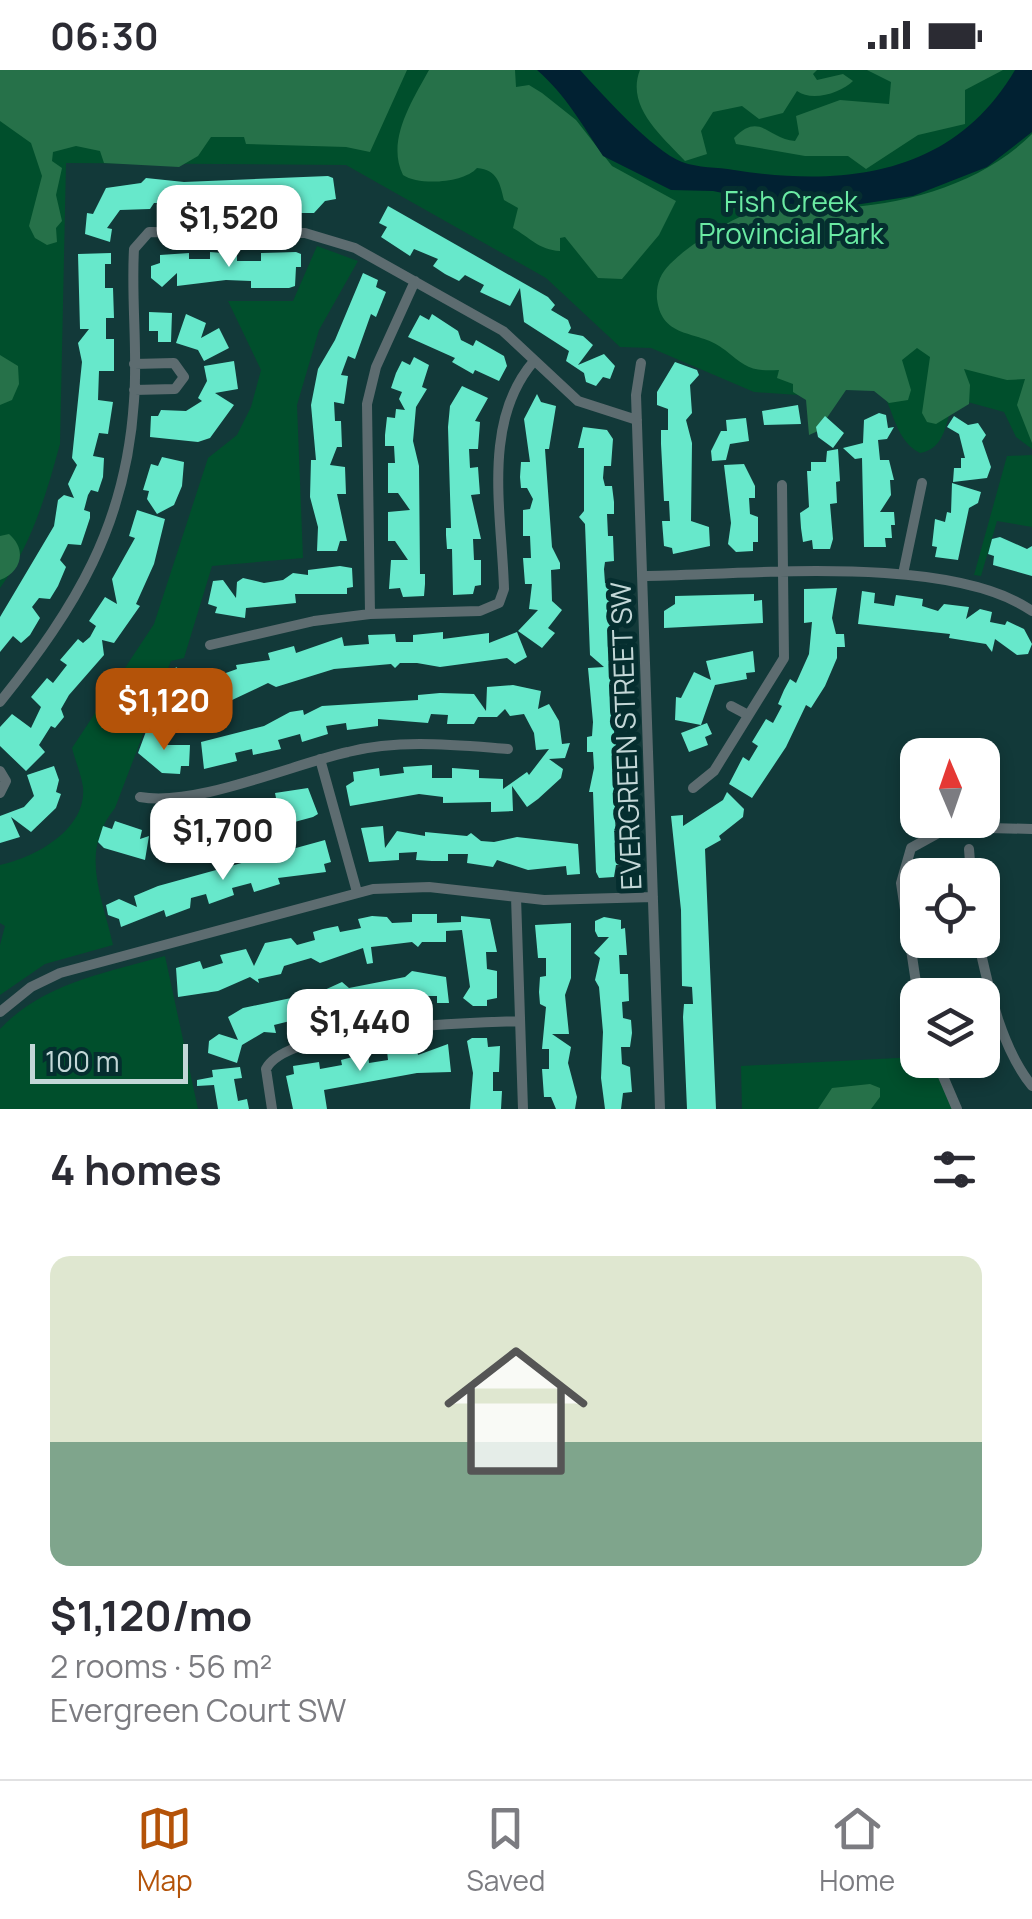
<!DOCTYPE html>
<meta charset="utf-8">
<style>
:root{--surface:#fff;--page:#f7f7f7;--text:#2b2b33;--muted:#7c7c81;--line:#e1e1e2;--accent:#b45309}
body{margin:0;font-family:Manrope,sans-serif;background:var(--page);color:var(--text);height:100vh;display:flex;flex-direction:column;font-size:38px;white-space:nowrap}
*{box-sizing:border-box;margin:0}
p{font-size:32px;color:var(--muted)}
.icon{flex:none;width:55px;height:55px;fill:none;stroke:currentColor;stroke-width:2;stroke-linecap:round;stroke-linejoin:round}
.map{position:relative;height:1039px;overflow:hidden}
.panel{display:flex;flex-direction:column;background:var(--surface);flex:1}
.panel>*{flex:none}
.needle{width:65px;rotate:358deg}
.fabs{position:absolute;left:900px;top:668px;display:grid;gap:20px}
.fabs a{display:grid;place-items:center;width:100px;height:100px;border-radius:20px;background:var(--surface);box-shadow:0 5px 15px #0003;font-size:50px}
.scale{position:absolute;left:30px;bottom:25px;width:158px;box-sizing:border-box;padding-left:10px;border:5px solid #c3d7d7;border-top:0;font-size:28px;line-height:35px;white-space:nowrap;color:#c3d7d7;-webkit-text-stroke:8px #052e2f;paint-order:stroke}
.price{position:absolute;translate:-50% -85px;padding:0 22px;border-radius:20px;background:#fff;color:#222;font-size:32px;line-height:65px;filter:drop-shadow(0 2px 5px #0008)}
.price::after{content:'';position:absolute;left:50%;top:60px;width:30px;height:22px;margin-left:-15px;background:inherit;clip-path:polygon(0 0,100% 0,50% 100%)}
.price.current{background:var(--accent);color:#fff}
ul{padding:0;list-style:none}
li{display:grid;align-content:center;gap:20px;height:530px;padding:0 50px}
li+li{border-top:2px solid var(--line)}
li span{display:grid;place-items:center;height:310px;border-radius:20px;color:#555}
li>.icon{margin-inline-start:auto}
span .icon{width:180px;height:180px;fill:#fffc;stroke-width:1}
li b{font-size:42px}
h2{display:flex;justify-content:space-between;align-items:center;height:120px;padding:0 50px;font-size:42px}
.status{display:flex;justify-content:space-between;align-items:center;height:70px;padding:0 50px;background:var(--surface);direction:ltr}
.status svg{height:28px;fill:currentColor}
.dock{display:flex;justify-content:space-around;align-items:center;height:140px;border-top:2px solid var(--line);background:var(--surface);font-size:28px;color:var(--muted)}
.dock a{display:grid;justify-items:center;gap:5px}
.dock .current{color:var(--accent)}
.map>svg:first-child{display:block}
</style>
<div class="status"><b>06:30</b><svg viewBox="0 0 49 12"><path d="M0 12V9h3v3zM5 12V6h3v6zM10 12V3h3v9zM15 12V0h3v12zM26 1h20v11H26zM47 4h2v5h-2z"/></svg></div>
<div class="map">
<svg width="1032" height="1039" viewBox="0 0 1032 1039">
<rect width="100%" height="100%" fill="#123939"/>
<path fill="#004f2c" d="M0,0h1032v379l-16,-12 -12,-25 -51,-14c-6,21 -7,51 -33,55 -29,-15 -25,-52 -47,-72l-61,15 -58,-4 -103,-44 -31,-1 -74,-69 -200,-113 -280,-2 -6,281c-14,51 -28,100 -60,144z
M317,176l41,15 -39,69 -22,75 6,153 -91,8 -28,92 -13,3 -56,147c-36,44 -13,87 -2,137l-68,19 -45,31v-50l5,-19 -5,-3v-58c34,-7 87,-35 83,-78 -2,-13 -8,-27 -11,-39l82,-124 54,-166 29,-23 14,-28 10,-37 -33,-69h65z
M1032,385v72l-35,-6 -16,55 -7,-1 33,-119z
M165,886l33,153h-198v-80c43,-46 106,-56 165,-73z
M917,987l15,3 21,49h-211l-1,-43z"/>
<path fill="#267149" d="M0,0h407l-37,82 -24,-5 -100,-3 -2,-7h-33l-13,19 -19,11 -75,-4 -4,-12 -24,-5 -23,6 -1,9 10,7 -6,27 6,26 -6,7 1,14 -10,3 -12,-7 -6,-12 13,-50 -11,-33 -31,-22z
M429,0h86l1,17 13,-2 13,8 34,27 36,46 64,35 -17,34 -37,44 -24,-1 -33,-41 -5,1v13c-21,-1 -31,-14 -47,-23l5,-20 -14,-8c-4,-16 -6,-30 -27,-32 -13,15 -58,18 -74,7 -17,-34 9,-74 26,-105z
M640,0h177l-4,4 4,6 26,-6 10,7c-12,12 -41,21 -56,10l-14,22 -24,6 -17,-13 -29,6 -12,19 6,23 -22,7c-21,-23 -60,-54 -45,-91z
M867,0h136l-38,20v34l-47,11 -52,34 -18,-13h-43l-69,-12 -2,-6c26,-27 34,1 61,3l4,-7 -3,-18 44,-16 49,4 2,-22z
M1032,64v309l-15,-38 8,-26 -18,1 -43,-11 6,16 -1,19 -33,20 -9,-2 -5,-9 8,-56 -13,-9 -15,12 9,30 -3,10 -19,3 -15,-12 -28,-1 -28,41 -9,4 -3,-35 -13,-8v-8l-16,-6 2,-8c-29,2 -34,-4 -54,-20 -25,-21 -63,-9 -68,-51 -1,-14 3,-25 13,-35 20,-20 70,-52 98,-57 22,-4 46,3 69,1 69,-3 146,-25 195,-74z
M0,285l18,11 1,18 -7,16 -12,5z
M9,464c18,15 13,38 -9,46v-44z
M870,1014l10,4v9l-9,12h-53l14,-21z"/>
<path fill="#012132" d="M537,0h43c23,25 72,80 102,92 16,6 35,5 52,8 110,17 219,6 281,-100h17v62l-45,35 -74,29 -78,12 -62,-5 -60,-12 -42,-1 -68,-34c-20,-30 -37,-61 -66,-86z"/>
<path fill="#67e8cb" d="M328,106l5,2 3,21 -11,2 -11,12h-26v-13h-16v6l-9,-1v7h-31l-3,-9 -21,1v7h-33v-8h-21l-4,6 -30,1 -13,18 5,1 -2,13 -25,-8 2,-21 6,1 13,-26 35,-5 5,-5 38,4z
M388,136l160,91 7,8 -4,5 17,10 3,8 -3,5 15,3 10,9 -15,20 26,-11 11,12 -5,13 -7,-2 -7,9 -10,-4 -2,-9 -18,-12 3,-10 -45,-29 -4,-34 -10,18 -30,-14 4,-7 -19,-10 -6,6 -14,-7 -12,-8 5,-7 -24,-10 -4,7 -29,-19 6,-10 -8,-4z
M210,182l27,2v7h24v-8l35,-1 5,2v13h-5l-1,19 -6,2h-38v-7l-25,-1 -49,6v-13l-15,14 -11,-9v-12l9,-3v-8l29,-2v6h21z
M111,183v11h-6v24h8l1,30h-8v21h8v32h-15l-1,29 15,2 -5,32 -9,-1 -6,23 11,2 -1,19 -5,15 -7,-2 -3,5 -4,15 6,2v6l-9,27 -13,-1 -8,16 6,7 -8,19 -8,13 -11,-1 -7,9 8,11 -10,17 -9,8 -8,-7 -13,16v-35l54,-91 4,-26 6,-5 10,3 -6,-14 9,-19 -5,-7 10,-96 -4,-19 11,-14h-9l-2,-75z
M363,203l15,7 -2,7 10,5 -10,25 -5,-3 -16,45 -7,-3 -7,19 7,1 -4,28 -10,-2 1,19h6l1,26h-5l-7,18 15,2 1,27h-9l10,47h-7l-3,10h-20l1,-24 -8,-30 1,-37h5l-5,-55 7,-36 17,-29z
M149,242l23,1 -1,29h-13v-11h-9z
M186,244l20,9 -5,15 18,-10 10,20 -25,13 -6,-11 -22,-7z
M432,244l26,17 3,9 12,6 3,-6 28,16 3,10 -8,15 -24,-11 -2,4 -21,-12 3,-4 -47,-21 12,-22 9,5z
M414,287l15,8 -7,22 5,2 -11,18 -3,34 6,25 1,108h5v10l-1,12 -21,1 -3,-9 -11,1 2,-29h17l-13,-19h-7v-29l22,-2 -12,-17h-10v-30h7l-1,-17h-9v-11l2,-18 8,1 1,-9 9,1 -6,-11 3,-7 -11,-4 5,-15 6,-12 8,4z
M234,291l4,28 -23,4 19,12 -24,33 -12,4 -48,-5 1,-21h7l3,-6 25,1 16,-10 -4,-3 9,-17 -3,-15z
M675,292l22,8 2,5 -9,10 2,28 -6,7 6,23 -1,78 18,6 1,19 -37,8 -1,-6 -8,-2 -2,-25h8l-1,-20h-5l-3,-57v-14h7v-21l-11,-4v-13z
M462,316l26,12 -13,23 5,1 -2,27h-9l1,19 8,-1 1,14 1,13 -9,1 10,44h-8l1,21h7v25l-6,1 -2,8 -20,1 -1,-46h-5l-1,-14v-7h5l-3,-101 2,-21z
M537,324l4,8 15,4 -7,43h-4l7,98 8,16v6l-9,1 1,31 10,9 -14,18 7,5 -13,15 -24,-17 20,-21 -9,-1 3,-25h-7l-2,-26h8l-1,-22h-7v-26l7,-1 3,-10 -6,-11h-6l-1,-11 1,-15h9l-6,-43z
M798,335l3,19 -37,1 -2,-14z
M879,343l7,2 2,13 6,-1 -7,12 -9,1 2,20h9l5,20h-4l1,15 -11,17h14l1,13h-4l1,13h-7l1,9h-22l-2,-89 -7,1 -12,-11 20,-5 1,-23z
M825,346l19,17 -11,15 -15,-11 -2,-10z
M954,346l14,9 10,-2 8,12 -4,6 9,26 -4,11 -34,4 1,-14h7v-10h4l-6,-24 -12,-7z
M746,348l3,23 -19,3 -4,16 -14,1 -1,-10 10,-20h6l-1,-11z
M583,357l24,3 6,9 -2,27h-7l-1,12 2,8h7l2,16v12h-7l1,22h5l1,25 -9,1 -1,7 1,14h8l4,36v13h-7l1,18 5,-1 1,30h-6l1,20 6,-1 2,26 -5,1 -1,7 7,40h-8l1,19 9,-1v28h-8l1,19h7v27l-7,1 -2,12 -15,1 -3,-6 -3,-80h-4l5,-24 -1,-16h-6v-15l5,-1 1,-14 -5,-54 16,-1 -14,-12 -5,-131 -6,-7 5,-6v-63h-6z
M838,379l2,32 -4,1 1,21 -7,1 3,35 -3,10h-17l-1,-9 -9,2 -2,-14 -1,-15 9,-6 -2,-36h4v-9h15l1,-11z
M162,387l22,5 -2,24 -8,19 -17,9 -10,-15 2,-8 -6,-1 8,-26 7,2z
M744,394l11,22v12h-6l1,16 8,3v25h-5v9l-17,1 -8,-8 3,-21 -7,-58z
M952,413l29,9 -3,11 -9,5 -11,52 -23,-3 2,-10 -5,-1 3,-27 10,3 2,-10 4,1z
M137,440l28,9 -11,45 -18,40 4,2 -26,37 -12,-3 2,15 -35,40 -8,14 3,8 -9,11 -4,-2 -12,19 6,7 -19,19 -26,-25v-19l12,-13 19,14 10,-21 -10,-10 16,-19 6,5 14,-18 -7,-5 18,-21 5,4 7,-6 6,-11 -7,-5 16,-24 12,7 -5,-25 23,-41 -6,-2z
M1000,467l27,12 5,-3v30l-39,-11 1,-9 -6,-2 4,-15z
M340,496l12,2 1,19 -6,1v6h-52l1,9 -50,5 -1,10 -30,-5 2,-6 -9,-3 5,-23 10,-1 13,18 1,-16 6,-4 21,5 19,-3 10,-7 15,2v-5z
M837,518l-5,30 4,16h8l1,13h-8v11l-12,28 -14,22 -5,-3 -20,42 -34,51 -23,-14 14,-27 6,4 9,-15 -6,-4 14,-23 7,4 9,-17 -4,-2 6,-14 6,-11 6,4 13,-29 3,-32 -8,1v-34z
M862,521l13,2 -1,10 20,3 2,-11 27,4 -1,7 16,5 6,-7 25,3 -3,12 14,-10 12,3 -2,10 15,3 2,-4 17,8 8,15 -4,10 -11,1 -22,-16 -3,13 -6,-8 -37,-6 1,-4 -92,-10z
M754,524v7l8,-1 1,23 -99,5v-17l11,-7v-8z
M443,562v7l46,-6v10l28,-11 10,25 -12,7 -8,-6 -67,9 -23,-4h-17l-5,5 -4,-4 -57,5 -58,18 -8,-4 -38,18 -7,-1 -7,-21 9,1 -2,-6 14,-5 -1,-4 34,-5 -2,-7 26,-7 2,7 46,-16 2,9 25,-2 -1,-9 27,-1 1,8h17v-7z
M753,581l2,21 -9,1 1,6 -32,6 -14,40 -26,-5 1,-23 5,1 13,-26 17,8 -5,-19z
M176,597l25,18 1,-7 11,1 -2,23 -7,5 -31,-6 -8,-10z
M513,615l28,6 -3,18 11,-5 10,17 3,23 8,-1 -5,15 -16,1 14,10 -2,9 -23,21 -11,8 -15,-21 1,25 -22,1v-10l-48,1v-6l-24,-3 -69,12 -4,-20 8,-5 -1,-9 26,-4 1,8 24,-3 -1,-6 29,-2v13h20v-10l27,2v8l24,1v10l24,-17 2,3 20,-26 -13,1 -2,-17 -10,-19 -14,2 -5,-7 -8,8h-19l-4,7h-27l1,-9 -17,-1 -3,9 -50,-4v7l-31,4 -1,-7 -20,3 2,8 -26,8 -2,-8 -22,6 3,9 -28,6 -1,-6 -17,4 2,8 -33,8 -3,-27 63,-16 26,-14 13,-2 1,5 18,-9 96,-6v-5l22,-2 34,1 12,17 1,-24z
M707,653l5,11 -7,3 3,8 -19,7 -8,-19z
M148,656l19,9 -5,10h28l-1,21h-8l-1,8 -18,-1 -24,-20z
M54,696l5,14 -3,12 5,2 -5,14 -25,24 -20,-15 9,20 -20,6v-27l24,-9 10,-11 -7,-21z
M308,718l10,26 -5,3 -37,10 -3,-10 -10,13 -17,-8 4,11 -92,23 -6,-21 9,-1 -3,-10 53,-11 1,6 19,-5 -2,-9 25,-3 5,4 17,-8 -1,-5z
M727,722l17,17 -1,8 -24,19 2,4 -16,9 11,260h-29l-4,-92 1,-13h9l-1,-17 -10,-1 -1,-76 -10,-94 12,-1v11l40,-26z
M115,751l27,9 -2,9 9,-3 -4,24 -41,-12 -6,-6 5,-16 9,3z
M383,756l2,22 12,-17 28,5v-4l42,4 4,-3 10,8 13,1 23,-5 61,7 2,30 -13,1 -1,-9 -38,4 -31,-10 -4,7 -26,-4 1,-9h-20v7h-16l-16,-1 1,-8 -18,1v7l-30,2 -8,-34z
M325,770l6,22 -7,2 2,8 -48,6 2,6 -26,8 -3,-9 -19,5 2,7 -25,9 -3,-10 -15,4 -1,10 -24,9 -2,-7 -43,17 -2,-8 -11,-4 -2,-10 13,-6 18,8 -3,-11 24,-10z
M412,844h25v9l24,-1v-6l29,3 7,33h-11l1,17 10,2v27l-10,2v6h-14l-10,-8 7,-11 -8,-57 -16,1v11h-24l-4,5 -6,-5 -41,5 2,16 -6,1 -4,-16 -43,15 -9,-5 -17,5 -10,3 -3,8 -23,5 1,4 -9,-6 -32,14 -40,6 -2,-29 24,-7 3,8 20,-6 -3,-8 26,-6 8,17 11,-23 26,-5 6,7 18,-5 -2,-8 10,-3 15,-3 2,6 21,-4 -3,-9 14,-3 15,1 5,6 20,-1z
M604,847l17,3v9l4,-1 2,27h-8l1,19h8l1,27 -7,1 1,16 8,2 1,13 -2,14h-9l1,17 8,3 2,25 -9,1 -2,16h-16l-4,-31 2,-46 -4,-45 -4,-7 5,-22 -6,-5 15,-16h-11l-3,-6v-10z
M571,853v55l-6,17 4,39h-17l19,13 -3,16 9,34 -2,12h-19l-5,-12h-7l-2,-28h7v-20h-7l4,-42 -6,-3 -1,-12 1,-15 6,-1v-18h-8l-3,-33z
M412,901l34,6 3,26h-12v-7h-20v8l-28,2v-8l-18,3 -2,8 -26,7 -4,-6 -17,4 1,6 -26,8 -7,-7 -16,4 2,8 -12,-1 -22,13 -5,18 -29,-10 1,-12 10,-7 19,6 -10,-23 15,-9 77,-16 22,-10 7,6 56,-11z
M472,968h15l1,9 12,-1 -1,26h-6v19h9l-1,18h-31l3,-36 -6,-32z
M448,974l3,28 -34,1 -93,17 3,19h-34l-7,-33 8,-2 -1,-8 26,-4 1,7 22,-4 -1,-5 27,-7 1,10 19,-3 -1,-9 29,-4 2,8z
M240,997l2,11 -8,1 4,22 9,-2 2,10h-31l-4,-24 -17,1v-6l16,-3 -1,-7z"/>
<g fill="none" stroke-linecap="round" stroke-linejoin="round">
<path stroke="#5d6c70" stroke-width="10" d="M415,211l-39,86 -9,37 3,210 110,-3 19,-8 5,-14c-2,-75 -23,-167 30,-228
M641,293l-5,32 24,714
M134,294l40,-1 10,14 -9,12 -41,1
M903,504l19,-91
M642,506c102,-1 307,-23 390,35
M210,575l104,-24 56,-7
M0,632c76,-95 126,-176 134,-301 4,-50 -3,-101 0,-152l15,-17 156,1 50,15 148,83 75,70 59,19
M731,636l17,9
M320,689l37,133
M0,701l6,10 -6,12
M693,718l21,-17 70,-113 -2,-173
M140,727c56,10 150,-32 208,-45 52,-13 106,-7 160,-3
M969,779l2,26
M516,827l7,212
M978,870c11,49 22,106 54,146
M918,926l-17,-113 10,-35 38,-21 83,2
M0,942l31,-25 29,-14 313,-84 56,-2 115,13 109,-3
M936,990l21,49
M272,1039l-6,-40c21,-43 207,-46 254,-48"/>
</g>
<g text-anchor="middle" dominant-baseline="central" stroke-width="10" stroke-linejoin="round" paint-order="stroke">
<g font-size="28" fill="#6aeaa3" stroke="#052e2f">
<text x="791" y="131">Fish Creek<tspan x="791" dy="32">Provincial Park</tspan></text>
</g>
<g font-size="28" fill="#c3d7d7" stroke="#052e2f">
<text transform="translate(625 666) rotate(-92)">EVERGREEN STREET SW</text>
</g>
</g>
</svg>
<div class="fabs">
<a><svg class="needle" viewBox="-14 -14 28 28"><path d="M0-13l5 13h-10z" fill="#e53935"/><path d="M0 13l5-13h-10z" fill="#7c7c81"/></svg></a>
<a><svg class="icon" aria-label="locate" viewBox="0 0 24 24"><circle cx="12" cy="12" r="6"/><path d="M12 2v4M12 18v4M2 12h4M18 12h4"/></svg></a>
<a><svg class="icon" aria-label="layers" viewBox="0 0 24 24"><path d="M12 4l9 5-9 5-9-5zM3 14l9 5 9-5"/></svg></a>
</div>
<div class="scale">100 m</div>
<b class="price" style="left:229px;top:200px">$1,520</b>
<b class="price current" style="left:164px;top:683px">$1,120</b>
<b class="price" style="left:223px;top:813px">$1,700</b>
<b class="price" style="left:360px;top:1004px">$1,440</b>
</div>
<section class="panel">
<h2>4 homes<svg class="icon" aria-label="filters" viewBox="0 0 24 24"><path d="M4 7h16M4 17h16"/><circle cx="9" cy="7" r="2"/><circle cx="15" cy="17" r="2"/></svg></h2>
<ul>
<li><span style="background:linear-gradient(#dfe7d0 60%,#7fa58c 0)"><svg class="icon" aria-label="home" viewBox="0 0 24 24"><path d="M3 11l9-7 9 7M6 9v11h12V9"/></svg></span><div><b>$1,120/mo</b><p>2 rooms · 56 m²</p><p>Evergreen Court SW</p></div></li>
</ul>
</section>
<nav class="dock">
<a class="current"><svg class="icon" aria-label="map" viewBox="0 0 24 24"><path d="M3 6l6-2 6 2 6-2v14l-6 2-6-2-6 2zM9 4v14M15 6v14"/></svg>Map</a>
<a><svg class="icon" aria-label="saved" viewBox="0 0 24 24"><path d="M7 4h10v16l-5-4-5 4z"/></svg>Saved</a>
<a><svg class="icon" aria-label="home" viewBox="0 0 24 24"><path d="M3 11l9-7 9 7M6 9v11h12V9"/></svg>Home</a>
</nav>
